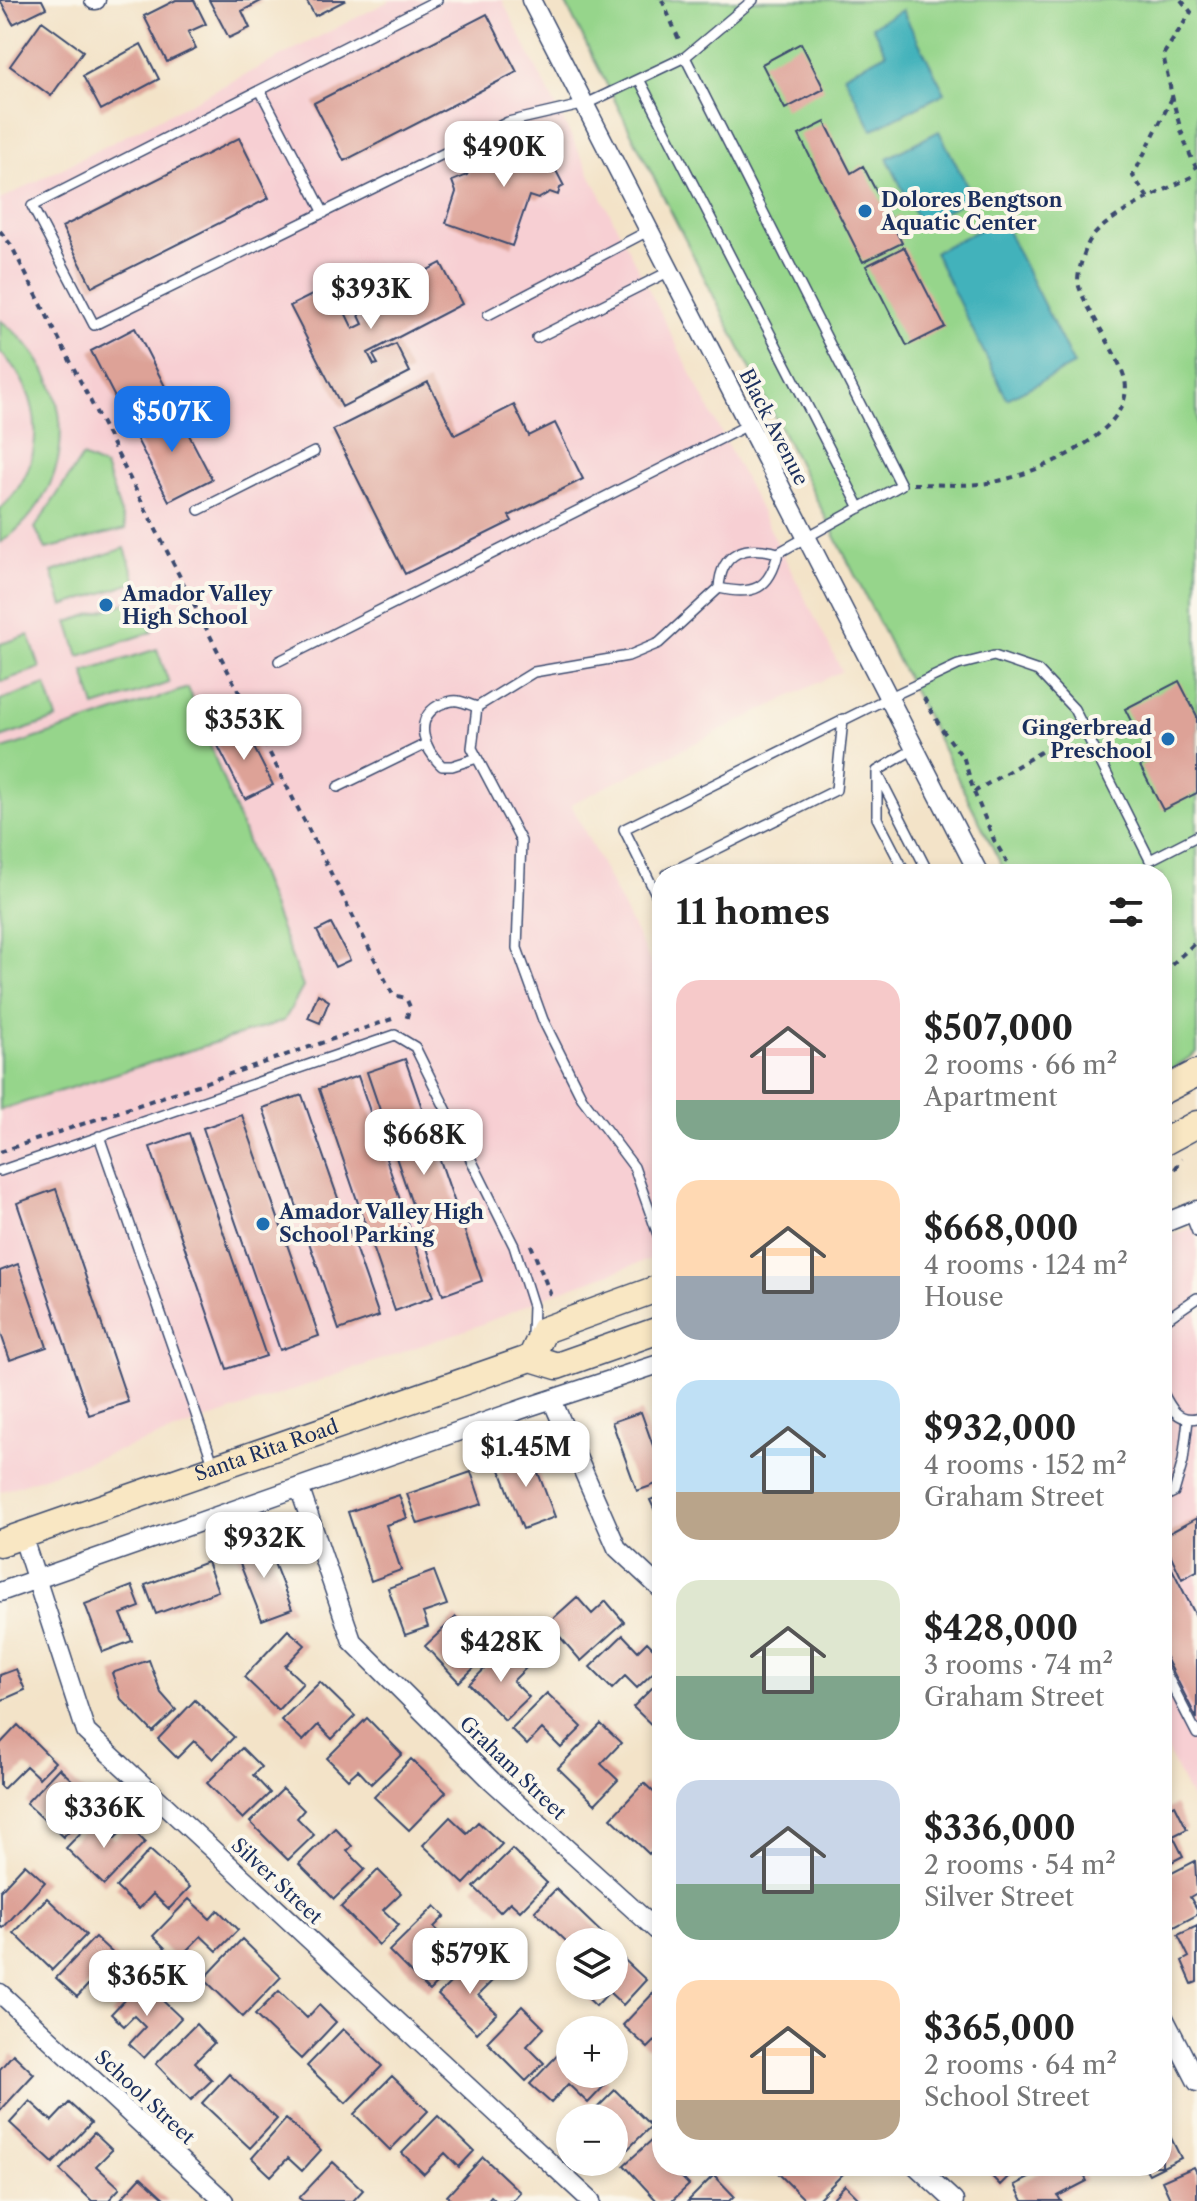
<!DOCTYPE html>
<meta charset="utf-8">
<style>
:root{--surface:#fff;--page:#f2f2f2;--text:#222;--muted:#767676;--accent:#1a73e8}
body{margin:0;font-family:"Libre Caslon Text",serif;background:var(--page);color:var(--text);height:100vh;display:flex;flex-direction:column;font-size:30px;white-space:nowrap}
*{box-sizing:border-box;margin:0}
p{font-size:26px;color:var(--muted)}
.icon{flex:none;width:44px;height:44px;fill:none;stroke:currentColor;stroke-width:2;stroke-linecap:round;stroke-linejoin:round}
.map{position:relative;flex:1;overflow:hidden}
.drawer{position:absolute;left:652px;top:864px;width:520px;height:1312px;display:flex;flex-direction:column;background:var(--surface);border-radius:32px;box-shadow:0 4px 12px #0003}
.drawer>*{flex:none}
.fabs{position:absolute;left:556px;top:1928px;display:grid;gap:16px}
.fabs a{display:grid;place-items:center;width:72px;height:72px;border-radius:50%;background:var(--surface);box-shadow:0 4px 12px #0003;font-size:40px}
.price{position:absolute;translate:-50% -68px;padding:0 18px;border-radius:16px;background:#fff;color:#222;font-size:26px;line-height:52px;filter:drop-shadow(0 2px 4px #0008)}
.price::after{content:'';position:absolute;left:50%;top:48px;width:24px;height:18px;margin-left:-12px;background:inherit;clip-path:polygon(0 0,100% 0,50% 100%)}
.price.current{background:var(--accent);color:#fff}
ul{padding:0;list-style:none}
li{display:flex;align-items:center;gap:24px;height:200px;padding:0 24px}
li span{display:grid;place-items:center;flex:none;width:224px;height:160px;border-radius:24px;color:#555}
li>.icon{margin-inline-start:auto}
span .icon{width:96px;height:96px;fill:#fffc;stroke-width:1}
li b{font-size:34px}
h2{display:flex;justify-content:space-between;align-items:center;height:96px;padding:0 24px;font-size:34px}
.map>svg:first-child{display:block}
</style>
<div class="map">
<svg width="1197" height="2201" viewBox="0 0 1197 2201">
<rect width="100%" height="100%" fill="#fbf7ec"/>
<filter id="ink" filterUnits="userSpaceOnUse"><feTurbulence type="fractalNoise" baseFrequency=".0125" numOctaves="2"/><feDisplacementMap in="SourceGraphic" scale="16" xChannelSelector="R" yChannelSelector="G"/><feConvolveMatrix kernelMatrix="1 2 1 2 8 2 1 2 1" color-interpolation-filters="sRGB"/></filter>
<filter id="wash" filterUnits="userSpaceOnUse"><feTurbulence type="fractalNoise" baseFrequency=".006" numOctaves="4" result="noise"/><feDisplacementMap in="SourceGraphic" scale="32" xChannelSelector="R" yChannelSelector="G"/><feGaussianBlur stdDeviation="1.8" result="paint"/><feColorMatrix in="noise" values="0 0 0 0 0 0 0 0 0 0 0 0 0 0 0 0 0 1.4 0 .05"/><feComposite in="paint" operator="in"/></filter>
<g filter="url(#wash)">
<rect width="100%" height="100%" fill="#f3e3c8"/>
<path fill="#f7cfd3" d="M391,0h111l340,671 -271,133 91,181v270l-102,36 -80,34 -480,167v-1292z
M1197,1224v586l-35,-69v-276l8,-5 -8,-15v-204z"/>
<path fill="#96d58b" stroke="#588274" stroke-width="2" d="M564,0h633v1052l-35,24v-202h-156z
M0,320c79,58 83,166 0,223v-34c48,-43 46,-114 0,-157z
M82,457l23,10 21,62 -80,20 -11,-21z
M125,548l11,34 -73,24 -11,-34z
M142,598l10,34 -73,24 -11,-34z
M29,635l11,33 -40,14v-38z
M157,649l12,34 -74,24 -11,-35z
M46,685l11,34 -57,19v-38z
M188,688l115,299 -19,34 -284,89v-360z"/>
<path fill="#42b2bb" stroke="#2e708c" stroke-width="2" d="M902,10l43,83 -73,37 -28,-55 42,-22 -14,-27z
M939,131l34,66 -53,27 -33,-66z
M1001,219l73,146 -67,34 -73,-147z"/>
<g id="blocks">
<path fill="#dda297" d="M0,0h42l4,8 -33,16z
M176,0h18l12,24 -18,8 8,16 -29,14 -23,-46z
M209,0h54l-21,11 8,17 -21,10z
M306,0h40l-31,16z
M487,14l30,58 -173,89 -30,-58z
M42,21l41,30 -32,45 -41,-30z
M801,43l23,46 -39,20 -23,-45z
M141,44l18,35 -58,31 -18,-34z
M825,122l26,51 12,-7 28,54 8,-4 4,8 -8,5 7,14 -39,19 -64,-127z
M536,132l28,54 -4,2 -2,7 -8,-3 -12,7 -9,-3 -17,50 -66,-23 10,-31 -4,-11 15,-6 5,-12 10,3 14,-6 -5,-11 29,-14 2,4z
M239,138l30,60 -177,89 -30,-60z
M904,247l41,80 -38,19 -41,-80z
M441,263l21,41 -94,49 6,12 4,-1 -5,-9 23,-11 14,28 -68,35 -52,-101 46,-23 11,21 -5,2 11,23 10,-5 -8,-17z
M135,328l36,70 -44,23 -36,-70z
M428,382l27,53 59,-30 15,31 26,-13 28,56 -74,37 3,5 -107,53 -72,-144z
M175,408l37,71 -43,22 -37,-71z
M1179,681l18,35v77l-34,17 -23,-44 11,-5 -26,-52z
M242,724l31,61 -28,14 -31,-61z
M331,924l19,36 -15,7 -18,-36z
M318,994l11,7 -9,22 -12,-5z
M405,1059l77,222 -39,14 -76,-223z
M358,1076l75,221 -38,14 -76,-222z
M302,1095l77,221 -40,14 -76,-222z
M242,1115l77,221 -39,14 -77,-222z
M189,1133l77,223 -39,13 -77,-222z
M56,1189l72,213 -39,13 -72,-212z
M18,1264l29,83 -37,13 -10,-29v-60z
M641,1412l21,59v11l-25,9 -25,-69z
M529,1449l26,68 -32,12 -26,-67z
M471,1472l11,32 -64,20 -11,-30z
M399,1495l8,23 -21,7 15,45 -30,11 -23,-69z
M662,1495v31l-12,-26z
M1197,1518v53l-15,8 -20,-42z
M265,1540l27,69 -30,11 -27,-69z
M1162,1549l35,69v101l-35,-69z
M207,1562l11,29 -62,23 -11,-29z
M434,1571l13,34 -24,8 5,14 -23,8 -17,-47z
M132,1586l8,21 -19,7 11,27 -29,11 -18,-48z
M577,1597l15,17 14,-13 18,21 -43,39 -33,-38z
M456,1617l34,36 -31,29 -34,-36z
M288,1630l17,15 -20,21 18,17 -25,27 -34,-33z
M623,1635l15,16 9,-9 15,15v7l-25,24 -12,-12 -13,13 -22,-22z
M506,1648l20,20 -13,13 16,16 -24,23 -36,-36z
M149,1660l12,33 15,17 -23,22 -32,-33 -9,-26z
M16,1669l9,21 -25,11v-26z
M662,1678v51l-3,3 -26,-25z
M320,1682l35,34 -23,23 -14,-14 -15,16 -22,-21z
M547,1693l35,34 -21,21 -19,-19 -15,16 -16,-16z
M195,1700l39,37 -21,22 -19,-18 -17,17 -19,-19z
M367,1718l35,36 -31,30 -13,-14 -10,9 -21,-21z
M601,1724l20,19 -20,21 17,16 -23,24 -37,-36z
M18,1725l37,37 -16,16 -13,-12 -23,23 -3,-3v-42z
M242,1748l19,19 -8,8 17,18 -27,26 -36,-36z
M411,1759l35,33 -37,38 -35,-33z
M59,1768l37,35 -33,34 -37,-34z
M644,1783l18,17v40l-13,14 -38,-36z
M283,1789l21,21 -7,8 17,17 -26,25 -38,-38z
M1175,1805l12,24 -14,7 10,20 -21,11v-55z
M450,1817l17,16 11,-11 24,22 -38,40 -41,-39z
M94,1819l20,20 14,-14 17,17 -41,43 -38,-37z
M335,1828l17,18 -5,5 18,18 -31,30 -35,-35z
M512,1849l35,34 -27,28 -10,-9 -10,10 -26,-25z
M150,1850l40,37 -21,22 -16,-15 -14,15 -23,-22z
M1195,1861l2,32 -7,4 7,12v6l-30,16 -5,-9v-44z
M25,1864l20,18 -42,46 -3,-2v-35z
M378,1870l23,23 -18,17 16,15 -20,20 -38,-38z
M556,1889l50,48 -4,5h-32v3l-35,-34z
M47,1898l39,37 -34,35 -38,-37z
M189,1899l21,20 8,-9 20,20 -21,21 -16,-15 -24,24 -24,-24z
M435,1906l10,10 -11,11 29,29 -34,35 -40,-40z
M1197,1926v56l-5,2 -10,-23 7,-4 -11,-22z
M95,1937l34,31 -17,17 -13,-12 -22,24 -21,-19z
M242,1939l39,38 -38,40 -39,-38z
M614,1950l32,30 -23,25 -14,-13 -13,14 -21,-20h39z
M474,1959l20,20 -16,16 19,18 -20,20 -39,-38z
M142,1981l39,37 -37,40 -15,-14 16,-17 -11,-11 -10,10 -13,-12z
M659,1987l3,3v57l-7,-6 -7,7 -25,-23z
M279,1991l28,27 12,-13 17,17 -35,37 -46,-44z
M522,2006l22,22 -17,18 17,17 -18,18 -39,-39z
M196,2024l18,19 -19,19 17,18 -21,20 -35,-36z
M343,2029l39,37 -36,37 -39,-37z
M568,2044l2,30h30l8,8 -20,21 -20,-19 -17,19 -21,-19z
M13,2054l21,20 -34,37v-42z
M229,2074l48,45 -27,29 -48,-45z
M392,2076l36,35 -38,39 -36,-36z
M615,2090l36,36 -32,32 -5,-4v-36h-27z
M30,2101l22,20 17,-18 22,20 -38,40 -43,-40z
M438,2116l36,35 -15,16 -14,-14 -21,21 -22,-21z
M286,2119l35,31 -19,21 -14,-13 -17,18 -19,-18z
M1162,2120l19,38 -32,16 -5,-8h18z
M662,2131v35h9l18,19 -17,16h-15l-33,-36z
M94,2133l18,17 -16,16 24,22 -12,13h-16l-32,-31z
M483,2157l37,35 -8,9h-16l-5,-5 -4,5h-35l-5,-5z
M333,2162l30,28 -10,11h-50l-4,-3z
M778,2166h73l-35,35h-10l-31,-31z
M982,2166h37l-19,19z
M1052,2166h27l8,15 -29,15 3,5h-38l-8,-16z
M1194,2167l3,6v28h-26l-9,-20z
M714,2175l20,21 -5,5h-41z
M141,2177l26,24h-48z
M845,2185l16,16h-31z"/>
</g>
</g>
<g filter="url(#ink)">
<use href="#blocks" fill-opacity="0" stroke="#3b4a6e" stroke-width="2"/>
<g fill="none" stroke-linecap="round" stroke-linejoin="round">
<g stroke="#3b4a6e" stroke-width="12">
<path id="service" d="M437,0l-405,206 62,119 414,-203 78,-18 99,-47 216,428 -123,68c-32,-9 -57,-2 -59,35l-60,55 -31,13 -94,16 -57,35 -5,41 49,93 -4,107 26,72 39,78 52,69 28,79
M685,57l68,-57
M639,79l221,429
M260,90l64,123
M488,315l162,-85
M537,338l133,-67
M199,510l115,-58
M719,588c34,8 51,1 59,-35
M279,661l469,-236
M477,758l-25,8h-10c-17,-16 -30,-46 -3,-61 5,-2 13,-5 19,-4 6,1 13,4 19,6
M878,774l51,100
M338,787l88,-43
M667,874l169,-84 7,-71
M906,874l-29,-56v-47l37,-22
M662,906l-38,-77 264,-131 70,-33 36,-9 44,15 36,38 76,151 47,-24
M99,1136l115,330
M0,1171l395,-136 20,12 99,199 19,60 -1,28
M1190,1214l7,18
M1162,1322l35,-24
M1162,1391c8,16 15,31 35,27
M1162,1498l12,-6 9,-31 5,-41
M1162,1666l35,68"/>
</g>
<g stroke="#3b4a6e" stroke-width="21">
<path id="minor" d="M94,0h2
M531,0l448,874
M1162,1224l35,-14
M552,1400l65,148 45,42
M299,1487l53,154 140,140 170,154
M22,1535l64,197 505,469
M0,1592l525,-184 137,-45
M0,1993l224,208
M1162,2014l35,68
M916,2166l38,35"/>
</g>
<g stroke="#3b4a6e" stroke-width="29">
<g id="secondary">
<path d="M1162,1091l35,-18"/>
<path d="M1162,1143l35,-19"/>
<path d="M531,1358l13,-28 118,-43"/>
<path id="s1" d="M0,1543l531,-185 26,8 105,-37"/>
</g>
</g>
<path stroke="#3b4a6e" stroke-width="4" stroke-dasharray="6 6" stroke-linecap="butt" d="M662,0l18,42
M1181,0l10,12 -28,43c9,38 15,79 34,114
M1148,198l-15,-22 39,-78
M0,231l11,14 382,750 13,3 4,9 -4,13
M913,484c22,0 45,2 67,0 42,-3 157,-49 145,-104 -5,-24 -47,-83 -47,-99 0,-10 5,-25 9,-35 10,-28 84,-58 110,-72
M924,698l17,30 23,31 10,33 20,48 20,34
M974,792l80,-48
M1162,986l5,-17 30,-28
M0,1152l392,-133
M1175,1169l7,-10
M531,1245l19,48 -6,4"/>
<use href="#service" stroke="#fff" stroke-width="9"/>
<use href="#minor" stroke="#fff" stroke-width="18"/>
<use href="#secondary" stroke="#f9e7c3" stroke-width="26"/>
</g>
</g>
<g fill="#1f6fb2" stroke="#fbf7ec" stroke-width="3">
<circle cx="865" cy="211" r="8"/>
<circle cx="106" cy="605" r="8"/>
<circle cx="1168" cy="739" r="8"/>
<circle cx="263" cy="1224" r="8"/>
</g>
<g text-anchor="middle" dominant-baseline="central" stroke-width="8" stroke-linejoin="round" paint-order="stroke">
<g font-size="20" font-weight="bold" fill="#1b2f5e" stroke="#fbf7ec" text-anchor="start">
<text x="881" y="200">Dolores Bengtson<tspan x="881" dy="23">Aquatic Center</tspan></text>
<text x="122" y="594">Amador Valley<tspan x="122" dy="23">High School</tspan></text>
<text x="1152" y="728" text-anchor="end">Gingerbread<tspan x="1152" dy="23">Preschool</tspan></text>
<text x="279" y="1212">Amador Valley High<tspan x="279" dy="23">School Parking</tspan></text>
</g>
<g font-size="20" fill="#1b2f5e" stroke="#fbf7ec">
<text transform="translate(774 427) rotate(63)">Black Avenue</text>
<text stroke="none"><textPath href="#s1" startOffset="282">Santa Rita Road</textPath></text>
<text transform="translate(513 1768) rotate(44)">Graham Street</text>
<text transform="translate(277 1881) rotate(43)">Silver Street</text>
<text transform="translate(145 2097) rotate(43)">School Street</text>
</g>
</g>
</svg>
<div class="fabs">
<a><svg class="icon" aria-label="layers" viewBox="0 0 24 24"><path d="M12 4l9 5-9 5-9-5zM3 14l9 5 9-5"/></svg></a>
<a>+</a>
<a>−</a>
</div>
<b class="price" style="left:504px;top:189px">$490K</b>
<b class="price" style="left:371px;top:331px">$393K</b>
<b class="price current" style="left:172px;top:454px">$507K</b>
<b class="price" style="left:244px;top:762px">$353K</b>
<b class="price" style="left:424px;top:1177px">$668K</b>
<b class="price" style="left:526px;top:1489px">$1.45M</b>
<b class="price" style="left:264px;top:1580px">$932K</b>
<b class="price" style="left:501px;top:1684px">$428K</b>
<b class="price" style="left:104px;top:1850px">$336K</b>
<b class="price" style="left:470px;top:1996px">$579K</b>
<b class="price" style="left:147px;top:2018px">$365K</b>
<section class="drawer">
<h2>11 homes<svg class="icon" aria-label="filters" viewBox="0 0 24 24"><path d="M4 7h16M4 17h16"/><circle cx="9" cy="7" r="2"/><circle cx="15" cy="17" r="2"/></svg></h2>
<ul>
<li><span style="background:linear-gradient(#f6c9c9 75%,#7fa58c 0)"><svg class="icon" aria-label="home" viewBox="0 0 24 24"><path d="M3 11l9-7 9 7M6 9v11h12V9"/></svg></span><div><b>$507,000</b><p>2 rooms · 66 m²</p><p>Apartment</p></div></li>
<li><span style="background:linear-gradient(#ffd9b3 60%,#9aa5b1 0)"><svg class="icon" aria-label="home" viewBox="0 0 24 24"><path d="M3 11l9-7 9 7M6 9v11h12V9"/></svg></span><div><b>$668,000</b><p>4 rooms · 124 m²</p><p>House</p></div></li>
<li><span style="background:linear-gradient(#bfe0f5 70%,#b9a48a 0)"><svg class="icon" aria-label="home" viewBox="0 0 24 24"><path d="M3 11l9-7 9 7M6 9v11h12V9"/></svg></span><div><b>$932,000</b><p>4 rooms · 152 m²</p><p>Graham Street</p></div></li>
<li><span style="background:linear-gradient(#dfe7d0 60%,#7fa58c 0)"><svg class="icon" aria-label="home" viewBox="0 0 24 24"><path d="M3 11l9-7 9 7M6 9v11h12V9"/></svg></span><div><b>$428,000</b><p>3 rooms · 74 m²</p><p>Graham Street</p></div></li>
<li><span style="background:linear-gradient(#c9d6e8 65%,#7fa58c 0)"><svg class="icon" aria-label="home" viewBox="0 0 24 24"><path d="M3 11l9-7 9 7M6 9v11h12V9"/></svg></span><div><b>$336,000</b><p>2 rooms · 54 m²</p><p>Silver Street</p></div></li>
<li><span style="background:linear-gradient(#ffd9b3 75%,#b9a48a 0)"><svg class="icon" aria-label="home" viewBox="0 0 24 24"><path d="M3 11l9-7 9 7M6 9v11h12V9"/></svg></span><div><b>$365,000</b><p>2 rooms · 64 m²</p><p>School Street</p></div></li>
</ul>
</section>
</div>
